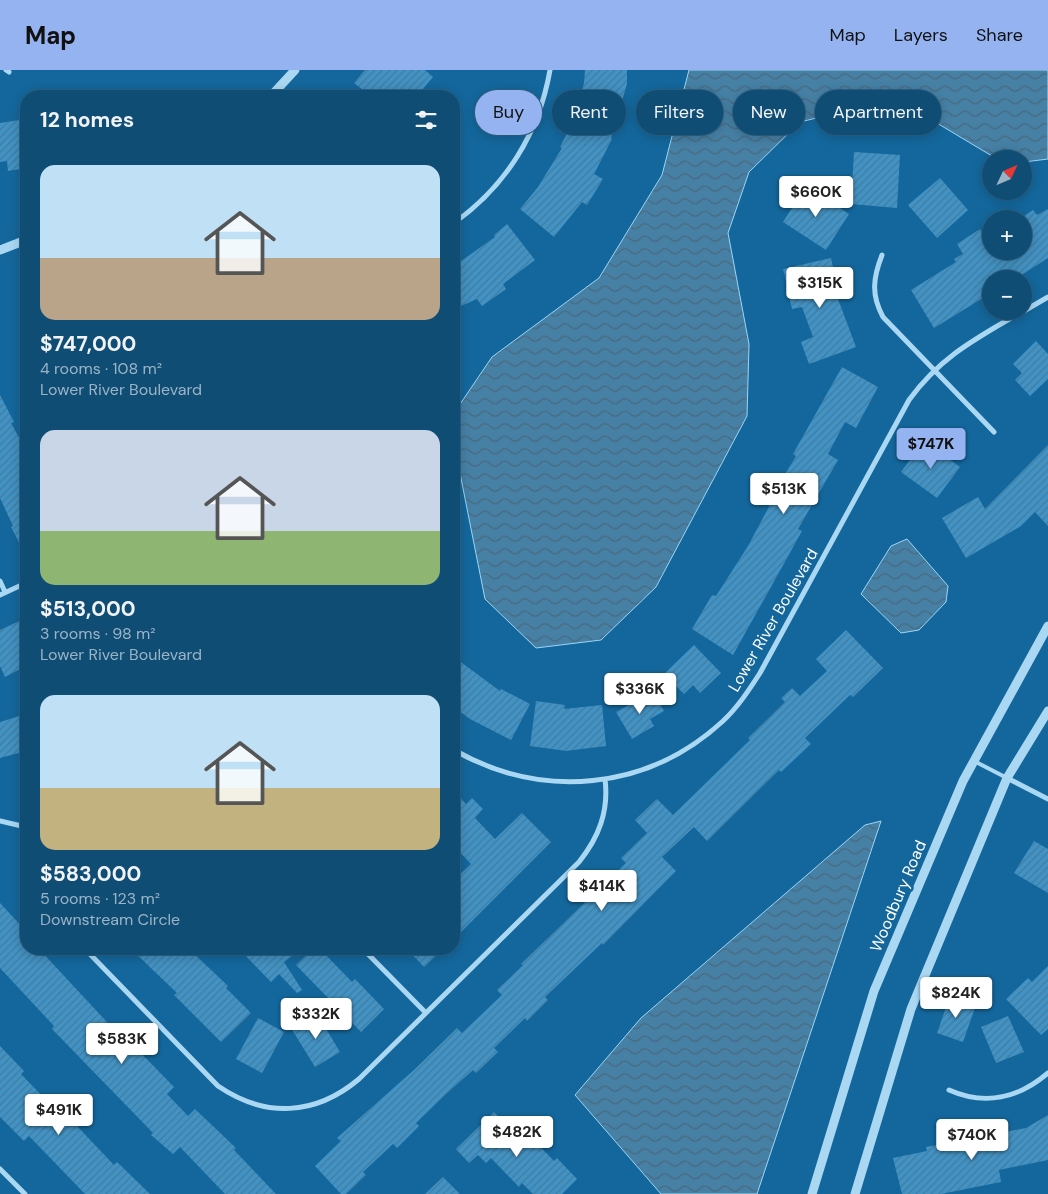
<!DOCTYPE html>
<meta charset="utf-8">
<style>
:root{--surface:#0f4d75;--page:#1d577d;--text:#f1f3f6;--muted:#9bb4c5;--line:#2f6487;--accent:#95b2f1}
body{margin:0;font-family:"DM Sans",sans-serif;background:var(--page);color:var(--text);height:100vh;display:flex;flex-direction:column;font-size:19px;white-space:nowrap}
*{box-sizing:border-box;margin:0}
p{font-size:16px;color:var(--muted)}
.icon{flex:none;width:28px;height:28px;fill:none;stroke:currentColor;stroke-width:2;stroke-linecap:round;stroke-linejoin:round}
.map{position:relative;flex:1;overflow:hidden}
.sheet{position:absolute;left:20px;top:20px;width:440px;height:865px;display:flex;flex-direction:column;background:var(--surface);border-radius:20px;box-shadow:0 2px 12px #0003,0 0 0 1px var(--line)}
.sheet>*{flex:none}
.top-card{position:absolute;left:475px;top:20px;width:475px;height:45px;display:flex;gap:10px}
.needle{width:32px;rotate:46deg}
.fabs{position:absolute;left:982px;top:80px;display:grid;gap:10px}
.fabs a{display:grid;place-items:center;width:50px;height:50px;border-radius:50%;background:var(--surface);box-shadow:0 2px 12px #0003,0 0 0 1px var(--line);font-size:25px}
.price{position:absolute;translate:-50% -42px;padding:0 11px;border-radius:5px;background:#fff;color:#222;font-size:16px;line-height:32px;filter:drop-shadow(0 1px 2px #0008)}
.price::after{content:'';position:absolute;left:50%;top:30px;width:15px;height:11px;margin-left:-8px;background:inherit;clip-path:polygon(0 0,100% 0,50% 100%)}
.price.selected{background:var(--accent);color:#111}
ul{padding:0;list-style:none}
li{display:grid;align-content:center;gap:10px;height:265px;padding:0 20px}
li span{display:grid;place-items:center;height:155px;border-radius:15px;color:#555}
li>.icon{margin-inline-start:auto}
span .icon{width:90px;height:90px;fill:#fffc;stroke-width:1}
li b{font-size:21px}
h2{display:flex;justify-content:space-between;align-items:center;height:60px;padding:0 20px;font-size:21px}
.tag{padding:0 18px;border-radius:22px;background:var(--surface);box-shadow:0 2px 12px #0003,0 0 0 1px var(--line);font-size:18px;line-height:45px}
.tag.selected{background:var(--accent);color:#111}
header{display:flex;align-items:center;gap:30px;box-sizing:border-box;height:70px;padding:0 25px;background:var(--accent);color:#111}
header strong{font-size:24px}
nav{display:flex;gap:28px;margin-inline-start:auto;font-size:18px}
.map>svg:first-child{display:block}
</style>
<header>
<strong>Map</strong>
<nav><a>Map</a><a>Layers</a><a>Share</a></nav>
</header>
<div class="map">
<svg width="1048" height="1124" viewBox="0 0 1048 1124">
<defs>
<pattern id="water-waves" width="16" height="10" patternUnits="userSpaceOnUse" patternTransform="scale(1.25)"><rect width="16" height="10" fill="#4680a5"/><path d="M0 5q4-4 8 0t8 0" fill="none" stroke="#49697d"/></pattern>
<pattern id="building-hatch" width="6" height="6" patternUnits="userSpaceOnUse" patternTransform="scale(1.25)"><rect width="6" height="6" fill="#4193c5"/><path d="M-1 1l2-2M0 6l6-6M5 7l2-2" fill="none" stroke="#457a9b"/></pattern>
</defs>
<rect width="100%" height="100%" fill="#14679c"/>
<path fill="url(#water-waves)" stroke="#9cd6f6" d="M689,0h359v89l-24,3v-3h-27l-77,-46 -58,-6 -62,15 -51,50 -21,61 21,111 -2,72 -91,171 -55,53 -65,8 -51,-49 -31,-156v-30l38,-56 107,-79 63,-103z
M907,469l41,47 -2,16 -27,28 -18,3 -40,-39 30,-48z
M881,751l-124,373h-96l-86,-99 66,-77 224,-193z"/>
<path fill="url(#building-hatch)" d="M365,0h60l8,7 -16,19h-25l-7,-5 -4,5h-10l-17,-13z
M585,0h42v14l-16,54 1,1 -18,35 9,5 -16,26 -5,-3 -28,35 -34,-28 18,-22 24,-39 -2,-1 17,-33 -2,-1 9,-30z
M26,49v49l-18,3 -1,-10 -7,1v-39z
M854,82l46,3 -3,53 -46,-4z
M940,108l28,32 -31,28 -29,-33z
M806,116l43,28 -23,36 -43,-28z
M1048,139v49l-33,21h-24v14l-57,35 -23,-38 45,-28 -2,-3 9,-5 -6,-10 23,-15 11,18v4h33v-35l9,-6 4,5z
M507,154l28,36 -32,24 3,5 -24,17 -5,-7 -23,10v-43l41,-29 -1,-2z
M831,188l9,40 -2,1 18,48 -47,17 -8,-22 12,-5 -11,-30 -10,2 -9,-40z
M1036,271l12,13v25l-18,17 -15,-16 7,-7 -9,-9z
M842,297l36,20 -22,41 -11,-6 -17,32 10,6 -40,69 4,2 -69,124 -41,-26 20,-34 4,1 32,-50 25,-47 -2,-1 25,-42 -3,-2z
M0,325l14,27 -3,1 15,27v106l-15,-29 2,-1 -13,-28z
M924,371l36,26 -23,31 -36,-26z
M1048,375v81l-13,-14 -14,14 -55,32 -24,-40 36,-21 7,12z
M26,548v48l-21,11 -5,-11v-36z
M846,560l37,38 -30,29 -3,-2 -45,43 6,6 -30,28 -2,-2 -72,71 -13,-14 -32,30 14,14 -73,74 -1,-2 -57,54 3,3 -21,21 -2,-3 -31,30 4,4 -22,21 -3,-3 -27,24 -30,29 3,3 -22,22 -4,-4 -30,28 3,3 -20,19h-5l-26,-28 26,-25 -4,-3 78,-69 42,-41 5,5 40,-38 -5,-5 26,-25 -2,-1 105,-101 -5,-5 26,-25 -12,-13 22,-21 16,16 77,-75 -2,-2 37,-36 -4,-4 11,-10 8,8 27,-25 -11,-12z
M694,575l27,28 -21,20 -7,-8 -9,9 -20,-20z
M454,587l46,34 1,-2 29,15 -19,36 -41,-21 -16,-12z
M653,622l11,19 -14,8 4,7 -22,13 -16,-27z
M536,631l29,4 -1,4 38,-4 4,41 -40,5 -36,-5z
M26,644v37l-26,7v-36z
M454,721l12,13 6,-6 11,11 -8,9 20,21 27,-26 29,29 -97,97v-59l17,-16 -17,-18z
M1034,771l14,8v44l-34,-20z
M0,833l26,28v18h13l94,101 3,-2 38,39 -7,7 21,22 7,-7 41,39 -2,2 42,44h-51l-45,-47 -7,7 -22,-19 2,-2 -101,-104 2,-3 -54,-58z
M131,879h58l39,37 -2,2 25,25 -30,29 -47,-47 3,-2z
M239,879h62l-17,13 18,28 -5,3 -18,-19 -8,8z
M313,879h7l32,33 3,-3 29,30 -23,23 -65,-67z
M407,879h36l-19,18z
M1048,896v63l-7,6 -35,-36 22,-21 4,4z
M950,926l26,9 -13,37 -26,-9z
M316,942l24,40 -25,15 -24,-39z
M1008,946l16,36 -28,11 -15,-36z
M258,948l26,14 -22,41 -26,-14z
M0,976l24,25 -3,3 51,53 3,-3 39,41 3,-3 33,32h-65l-56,-58 -5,5 -24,-24z
M494,1042l28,30 7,-7 25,26 3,-3 20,21 -15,15h-29l-11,-11 -3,4 -28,-29 -5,5 -8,-8 -9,8 -13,-14z
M1048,1045v45l-49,10 2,12 -60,12h-39l-9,-36 34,-7 -1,-4 100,-19z
M443,1107l17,17h-35z"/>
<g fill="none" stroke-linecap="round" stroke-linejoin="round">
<path stroke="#aad8f3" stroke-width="4" d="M974,691l33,17"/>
<path stroke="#aad8f3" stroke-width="5" d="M6,0l3,2
M454,153c52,-37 85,-90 96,-153
M882,185c-9,23 -11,40 1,62l111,115
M1024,241l24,-14
M0,511l5,11
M0,525l26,-12
M454,680c88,50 193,41 269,-29 15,-14 26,-31 37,-48l149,-273c32,-44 68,-62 114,-89
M1007,708l41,21
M0,751l26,6
M85,879l133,137c47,32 97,30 141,-7l220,-217c20,-25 30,-51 26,-83
M363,879l62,63
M949,1020c36,16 70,8 99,-17
M0,1099l25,25"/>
<path stroke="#aad8f3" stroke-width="9" d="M271,26l24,-26
M0,180l26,-10
M812,1124l62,-203 89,-210 85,-155
M855,1124l56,-185 96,-231 41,-67"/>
</g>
<g text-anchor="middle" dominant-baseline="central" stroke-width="5" stroke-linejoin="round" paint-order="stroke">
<g font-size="16" fill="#fff" stroke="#14679c">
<text transform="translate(773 550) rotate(-60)">Lower River Boulevard</text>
<text transform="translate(898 826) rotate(-67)">Woodbury Road</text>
</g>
</g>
</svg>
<div class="fabs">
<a><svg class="needle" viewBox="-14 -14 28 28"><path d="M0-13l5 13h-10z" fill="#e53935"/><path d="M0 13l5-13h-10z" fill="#9bb4c5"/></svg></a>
<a>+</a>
<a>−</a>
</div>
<b class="price" style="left:816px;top:148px">$660K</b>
<b class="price" style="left:820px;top:239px">$315K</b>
<b class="price selected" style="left:931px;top:400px">$747K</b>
<b class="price" style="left:784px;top:445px">$513K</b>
<b class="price" style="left:640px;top:645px">$336K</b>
<b class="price" style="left:602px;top:842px">$414K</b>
<b class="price" style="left:956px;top:949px">$824K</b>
<b class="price" style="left:316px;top:970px">$332K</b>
<b class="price" style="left:122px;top:995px">$583K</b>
<b class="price" style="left:59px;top:1066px">$491K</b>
<b class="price" style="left:517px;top:1088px">$482K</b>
<b class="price" style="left:972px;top:1091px">$740K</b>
<div class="top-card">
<a class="tag selected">Buy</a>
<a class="tag">Rent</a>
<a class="tag">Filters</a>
<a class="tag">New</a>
<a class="tag">Apartment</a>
</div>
<section class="sheet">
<h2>12 homes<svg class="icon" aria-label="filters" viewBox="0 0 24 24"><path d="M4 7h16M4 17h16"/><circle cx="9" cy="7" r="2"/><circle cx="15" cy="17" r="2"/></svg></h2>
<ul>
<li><span style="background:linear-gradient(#bfe0f5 60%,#b9a48a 0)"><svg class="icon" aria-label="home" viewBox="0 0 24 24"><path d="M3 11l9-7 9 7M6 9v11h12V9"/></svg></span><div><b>$747,000</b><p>4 rooms · 108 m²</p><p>Lower River Boulevard</p></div></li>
<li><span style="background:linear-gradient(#c9d6e8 65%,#8fb573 0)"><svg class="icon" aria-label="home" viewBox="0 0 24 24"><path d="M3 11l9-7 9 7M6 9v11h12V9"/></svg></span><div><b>$513,000</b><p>3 rooms · 98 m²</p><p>Lower River Boulevard</p></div></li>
<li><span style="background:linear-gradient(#bfe0f5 60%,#c2b280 0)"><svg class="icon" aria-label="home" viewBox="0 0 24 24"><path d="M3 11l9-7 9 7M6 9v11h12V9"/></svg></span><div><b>$583,000</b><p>5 rooms · 123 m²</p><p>Downstream Circle</p></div></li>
</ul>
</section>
</div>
